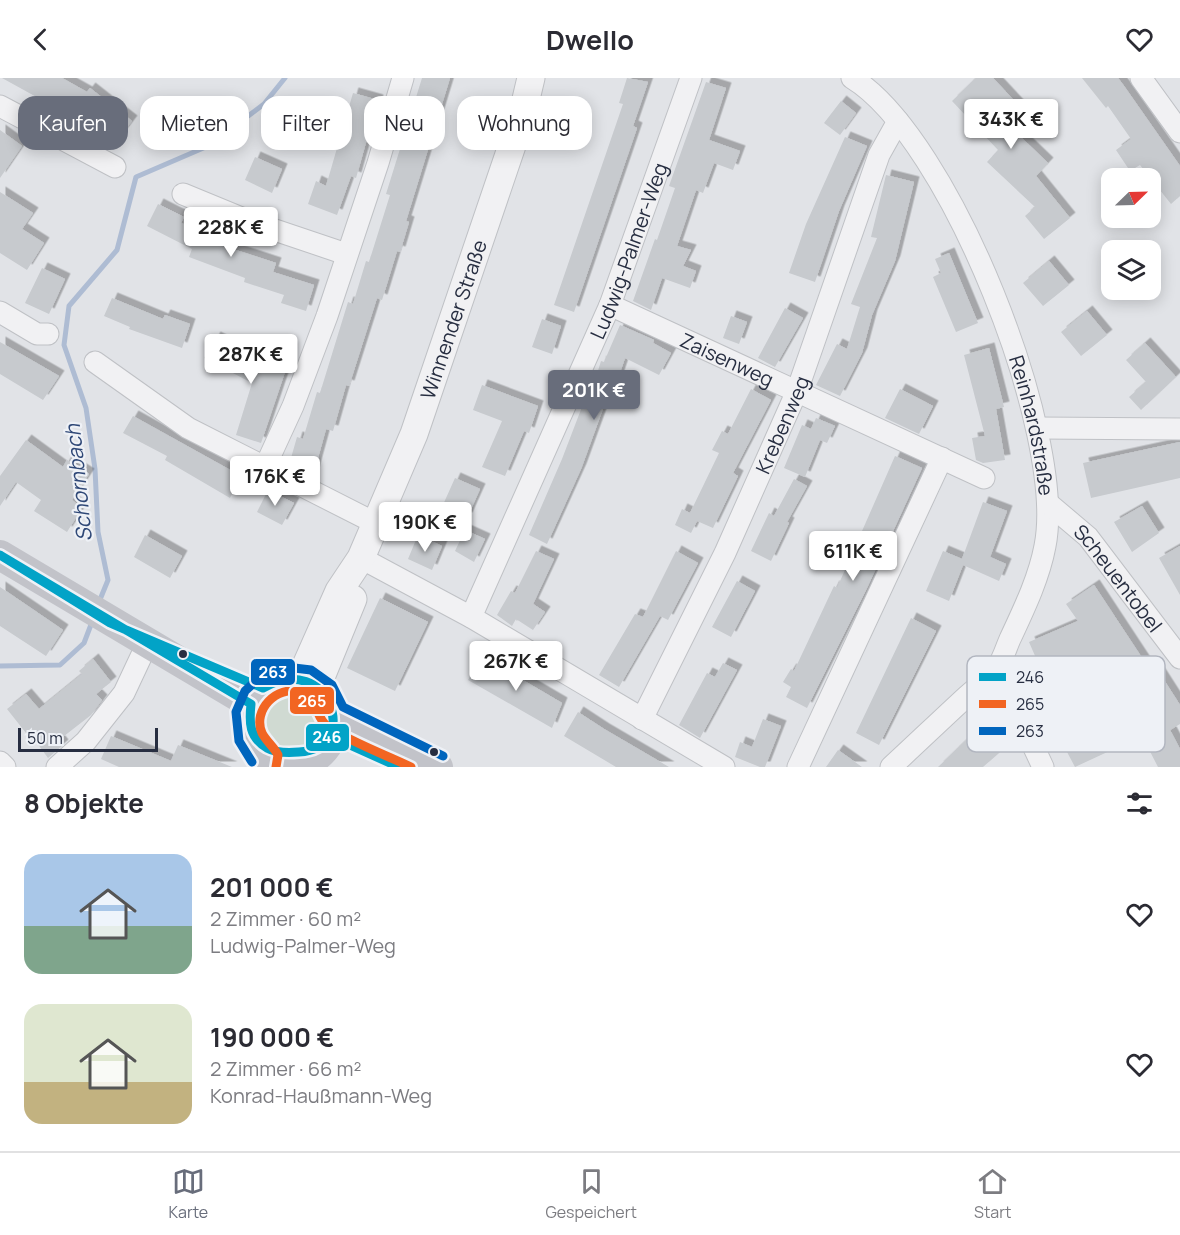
<!DOCTYPE html>
<html lang="de">
<meta charset="utf-8">
<style>
:root{--surface:#fff;--page:#f2f2f3;--text:#2b2b33;--muted:#7c7c81;--line:#e1e1e2;--accent:#686d7b}
body{margin:0;font-family:Manrope,sans-serif;background:var(--page);color:var(--text);height:100vh;display:flex;flex-direction:column;font-size:22px;white-space:nowrap}
*{box-sizing:border-box;margin:0}
p{font-size:20px;color:var(--muted)}
.icon{flex:none;width:33px;height:33px;fill:none;stroke:currentColor;stroke-width:2;stroke-linecap:round;stroke-linejoin:round}
.map{position:relative;height:689px;overflow:hidden}
.sheet{display:flex;flex-direction:column;background:var(--surface);flex:1}
.sheet>*{flex:none}
.guide{position:absolute;left:18px;top:18px;width:600px;height:54px;display:flex;gap:12px}
.needle{width:39px;rotate:67deg}
.tools{position:absolute;left:1101px;top:90px;display:grid;gap:12px}
.tools a{display:grid;place-items:center;width:60px;height:60px;border-radius:12px;background:var(--surface);box-shadow:0 3px 15px #0003;font-size:30px}
.scale{position:absolute;left:18px;bottom:15px;width:140px;box-sizing:border-box;padding-left:6px;border:3px solid #272e41;border-top:0;font-size:16px;line-height:21px;white-space:nowrap;color:#272e41;-webkit-text-stroke:4px #eef1f6;paint-order:stroke}
.price{position:absolute;translate:-50% -51px;padding:0 14px;border-radius:6px;background:#fff;color:#222;font-size:20px;line-height:39px;filter:drop-shadow(0 2px 3px #0008)}
.price::after{content:'';position:absolute;left:50%;top:36px;width:18px;height:14px;margin-left:-9px;background:inherit;clip-path:polygon(0 0,100% 0,50% 100%)}
.price.active{background:var(--accent);color:#fff}
ul{padding:0;list-style:none}
li{display:flex;align-items:center;gap:18px;height:150px;padding:0 24px}
li span{display:grid;place-items:center;flex:none;width:168px;height:120px;border-radius:18px;color:#555}
li>.icon{margin-inline-start:auto}
span .icon{width:72px;height:72px;fill:#fffc;stroke-width:1}
li b{font-size:26px}
h2{display:flex;justify-content:space-between;align-items:center;height:72px;padding:0 24px;font-size:26px}
.chip{padding:0 21px;border-radius:18px;background:var(--surface);box-shadow:0 3px 15px #0003;font-size:21px;line-height:54px}
.chip.active{background:var(--accent);color:#fff}
header{display:flex;justify-content:space-between;align-items:center;height:78px;padding:0 24px;background:var(--surface);font-size:27px;font-weight:700}
.dock{display:flex;justify-content:space-around;align-items:center;height:84px;border-top:2px solid var(--line);background:var(--surface);font-size:16px;color:var(--muted)}
.dock a{display:grid;justify-items:center;gap:3px}
.dock .active{color:var(--accent)}
.map>svg:first-child{display:block}
</style>
<header><svg class="icon" aria-label="back" viewBox="0 0 24 24"><path d="M15 5l-7 7 7 7"/></svg>Dwello<svg class="icon" aria-label="heart" viewBox="0 0 24 24"><path d="M12 20l-8-8c-3-5 5-10 8-4 3-6 11-1 8 4z"/></svg></header>
<div class="map">
<svg width="1180" height="689" viewBox="0 0 1180 689">
<defs>
<filter id="shadow"><feDropShadow dx="5.5" dy="-5.5" stdDeviation="0" flood-color="#0004"/></filter>
</defs>
<rect width="100%" height="100%" fill="#e1e3e7"/>
<path fill="#d0dad2" d="M260 644a31 31 0 1 1 62 0a31 31 0 1 1-62 0Z"/>
<g fill="none" stroke-linecap="round" stroke-linejoin="round">
<path stroke="#aebcd3" stroke-width="5" d="M99,524l9,-22 -10,-48 -3,-63 -9,-61 -22,-63 5,-39 48,-56 19,-73 72,-31 56,-42 21,-26
M0,588l60,-1 24,-22 8,-21"/>
</g>
<path fill="#c7cace" fill-rule="evenodd" filter="url(#shadow)" d="M2,0h60l25,14 3,-4 42,33 -20,26 -58,-47 -3,5z
M422,0h28l-44,143 3,1 -9,30 -3,-1 -15,49 -5,-2 -28,88 -3,-1 -13,46 -7,-2 -13,47 -24,-11 8,-28 6,2 14,-47 3,1 28,-91 5,2 13,-43 3,1 21,-67 -4,-1z
M627,0l21,4 -15,44 4,2 -63,184 -20,-7 69,-201 -4,-1z
M976,0h17l28,30 -15,15 42,40 -12,13 34,42 -26,21 -19,-23 10,-9 -48,-45 11,-12 -46,-49z
M1082,0h36l6,8 56,80v30l-9,8 -31,-39 -10,6 -14,-21 15,-11 -23,-33 -2,2z
M706,4l20,6 -17,52 31,11 -7,19 -19,-7 -11,30 -7,-3 -19,56 14,4 -8,16 13,5 -6,17 -28,-10 -11,32 -18,-9 22,-62 2,1 18,-52 -6,-2z
M353,15l25,7 -22,78 -5,-2 -14,39 -29,-11 8,-23 10,5z
M841,23l15,12 -16,22 -16,-12z
M0,52l22,16 -22,32z
M845,59l22,9 -28,65 -24,71 -26,-9 17,-49z
M255,79l27,12 -10,24 -27,-13z
M886,97l28,7 -19,79 -23,54 -10,38 -22,43 -24,-11 21,-41 10,5 13,-42 -9,-3 26,-66 -6,-1z
M0,114l33,21 -11,16 22,14 -17,27 -27,-17z
M158,126l26,13 -3,6 54,20 -2,6 43,14 -3,9 41,13 -8,26 -25,-8 3,-8 -40,-13 1,-4 -56,-21 3,-8 -45,-23z
M949,175l29,70 -22,9 -23,-55 8,-4 -6,-14z
M1049,183l20,24 -26,21 -20,-23z
M42,190l23,11 -16,35 -24,-11z
M112,220l51,21 2,-4 25,9 -8,24 -53,-19 1,-2 -26,-11z
M785,230l18,10 -28,49 -17,-9z
M1087,233l20,24 -26,21 -20,-24z
M731,238l16,6 -8,22 -16,-6z
M542,241l19,7 -9,28 -20,-7z
M620,247l34,15 -1,3 18,10 -12,22 -34,-17 -13,38 -4,-1 -27,74 -34,75 -18,-9 33,-76 23,-60 4,1 12,-39 3,1z
M215,259l44,21 28,8 -26,77 -25,-8 16,-52 -48,-25z
M0,264l59,34 -16,24 -43,-26z
M1145,265l31,34 -35,33 -12,-13 17,-15 -20,-22z
M989,270l15,59 -8,2 9,51 -22,3 -7,-3 -4,-22 13,-2 -21,-81z
M482,307l56,21 -9,27 -5,-2 -19,45 -23,-9 20,-46 -29,-11z
M751,311l20,11 -38,73 5,3 -25,52 -16,-7 -6,12 -16,-8 7,-16 8,4 29,-60 -7,-3 10,-19 6,3z
M900,311l33,17 -14,28 -34,-16z
M133,338l108,60 -11,22 -65,-38 2,-4 -44,-23z
M816,340l19,8 -8,17 -7,-3 -15,37 -21,-9 18,-43 9,4z
M26,362l37,27 4,-7 22,14 -17,26 10,8 -15,24 -33,-21 7,-11 -25,-18 -16,24v-30z
M1180,364v36l-89,20 -8,-35z
M895,378l27,12 -56,122 -59,118 -21,-11 5,-10 -8,-5 8,-13 3,2 40,-85 3,2z
M455,400l25,11 -13,29 -25,-11z
M794,401l13,7 -20,36 2,1 -18,38 -20,-10 18,-38 5,3z
M268,412l26,13 -12,22 -25,-13z
M983,424l24,9 -17,46 16,7 -7,17 -36,-16 -14,36 -23,-10 17,-40 19,8z
M1142,428l17,27 -27,19 -18,-30z
M465,452l20,9 -11,23 -19,-11z
M145,457l37,21 -12,22 -36,-21z
M418,457l24,11 -10,24 -24,-11z
M1180,468v49l-21,-37z
M536,473l18,8 -21,45 12,8 -12,18 -17,-11 -4,7 -15,-11 14,-24 4,2z
M676,473l22,12 -30,57 -8,-4 -41,71 -20,-12 36,-61 8,3z
M737,503l18,10 -24,46 -19,-10z
M1094,507l56,85 5,-4 25,39v19l-10,6 10,19v18h-22l-16,-31 -67,31 -25,-47 -11,-27 10,-5 -20,-46 49,-21 -12,-17zM1119,588l23,37 -31,15 -15,-37z
M0,509l63,43 -17,26 -46,-30z
M380,520l48,24 -33,69 -48,-23z
M911,540l25,13 -57,114 -23,-12z
M482,578l80,47 -10,25 -84,-48z
M93,581l18,23 -15,12 6,6 -11,15 -32,25 4,5 -15,13 -19,-26 -3,1 -19,-24 19,-15 13,15 43,-35 -3,-3z
M723,585l14,7 -37,68 -21,-13 28,-52 8,4z
M578,634l26,17 65,38h-53l-52,-31z
M763,641l18,7 -16,41h-5l-25,-10 5,-15 12,5z
M986,643l21,25 -24,21h-45z
M111,658l60,25 7,-16 54,22h-113l-18,-8z
M838,672l24,17h-36z"/>
<g fill="none" stroke-linecap="round" stroke-linejoin="round">
<g stroke="#bfc1c5" stroke-width="23">
<g id="minor">
<path id="s1" d="M852,0c97,59 215,357 193,468 -6,32 -21,63 -35,93 -4,9 -7,20 -13,29 -7,10 -20,19 -30,28 -25,23 -50,47 -76,71"/>
<path d="M1141,0l39,54"/>
<path d="M0,28l115,61"/>
<path d="M183,116l68,28 95,32"/>
<path id="s2" d="M610,227l374,173"/>
<path d="M0,234l37,22h11"/>
<path d="M95,284l93,66 187,95"/>
<path d="M1038,350l142,1"/>
<path d="M265,389l28,-61 34,-90 51,-153 25,-85"/>
<path id="s3" d="M1049,426l39,33 92,121"/>
<path d="M361,480l110,59 253,150"/>
<path id="s4" d="M471,539l139,-312 81,-227"/>
<path d="M997,590l46,99"/>
<path id="s5" d="M642,641l83,-166 72,-162 82,-236 19,-34"/>
<path d="M0,684l5,5"/>
<path d="M57,689l29,-26 38,-48 23,-49"/>
<path d="M798,689l144,-309"/>
</g>
</g>
<g stroke="#bfc1c5" stroke-width="29">
<g id="tertiary">
<path id="s6" d="M300,601l39,-88 22,-33 53,-124 108,-318 9,-38"/>
<path d="M317,609l36,-88"/>
<path d="M263,689l4,-8"/>
</g>
</g>
<use href="#minor" stroke="#f1f1f3" stroke-width="21"/>
<use href="#tertiary" stroke="#f1f1f3" stroke-width="27"/>
<path stroke="#c2c3c9" stroke-width="30" d="M0,477l251,149
M248 644a43 43 0 1 1 86 0a43 43 0 1 1-86 0Z
M334,638l104,51"/>
<g stroke="#eef1f6" stroke-width="14">
<path id="bus-1" d="M0,477l126,75 -16,-7z
M126,552l137,58c67,-38 99,61 36,64 -11,1 -23,1 -32,-4 -18,-11 -18,-25 -16,-44z
M332,659l67,30"/>
</g>
<g stroke="#eef1f6" stroke-width="14">
<path id="bus-2" d="M276,689l2,-12c-4,-8 -12,-14 -16,-22 -10,-23 15,-48 38,-41 18,5 15,26 28,35 25,16 56,27 83,40"/>
</g>
<g stroke="#eef1f6" stroke-width="14">
<path id="bus-3" d="M252,684l-13,-21 -3,-29 9,-21 15,-14 26,-10 25,3 21,15 11,22 100,49"/>
</g>
<use href="#bus-1" stroke="#02a3c7" stroke-width="9"/>
<use href="#bus-2" stroke="#f26522" stroke-width="9"/>
<use href="#bus-3" stroke="#0065bd" stroke-width="9"/>
</g>
<g fill="#272e41" stroke="#eef1f6" stroke-width="2">
<circle cx="183" cy="576" r="5"/>
<circle cx="434" cy="674" r="5"/>
</g>
<g text-anchor="middle" dominant-baseline="central" stroke-width="4.5" stroke-linejoin="round" paint-order="stroke">
<g font-size="20" fill="#272e41" stroke="#eef1f6">
<text stroke="none"><textPath href="#s4" startOffset="399">Ludwig-Palmer-Weg</textPath></text>
<text stroke="none"><textPath href="#s6" startOffset="392">Winnender Straße</textPath></text>
<text stroke="none"><textPath href="#s2" startOffset="129">Zaisenweg</textPath></text>
<text stroke="none"><textPath href="#s5" startOffset="326">Krebenweg</textPath></text>
<text stroke="none"><textPath href="#s1" startOffset="399">Reinhardstraße</textPath></text>
<text stroke="none"><textPath href="#s3" startOffset="102">Scheuentobel</textPath></text>
</g>
<g font-size="21" font-style="italic" fill="#2f4877" stroke="#eef1f6">
<text transform="translate(78 405) rotate(-96)">Schornbach</text>
</g>
</g>
<rect x="967" y="578" width="198" height="96" rx="9" fill="#eef1f6" stroke="#b2b6c0" stroke-width="1.5"/>
<rect x="979" y="595" width="27" height="8" fill="#02a3c7"/>
<rect x="979" y="622" width="27" height="8" fill="#f26522"/>
<rect x="979" y="649" width="27" height="8" fill="#0065bd"/>
<g font-size="16" fill="#272e41">
<text x="1016" y="605">246</text>
<text x="1016" y="632">265</text>
<text x="1016" y="659">263</text>
</g>
<g stroke="#eef1f6" stroke-width="2">
<rect x="250" y="580" width="46" height="28" rx="6" fill="#0065bd"/>
<rect x="289" y="608" width="46" height="29" rx="6" fill="#f26522"/>
<rect x="305" y="645" width="45" height="29" rx="6" fill="#02a3c7"/>
</g>
<g font-size="16" text-anchor="middle" font-weight="bold" fill="#fff">
<text x="273" y="600">263</text>
<text x="312" y="629">265</text>
<text x="327" y="665">246</text>
</g>
</svg>
<div class="tools">
<a><svg class="needle" viewBox="-14 -14 28 28"><path d="M0-13l5 13h-10z" fill="#e53935"/><path d="M0 13l5-13h-10z" fill="#7c7c81"/></svg></a>
<a><svg class="icon" aria-label="layers" viewBox="0 0 24 24"><path d="M12 4l9 5-9 5-9-5zM3 14l9 5 9-5"/></svg></a>
</div>
<div class="scale">50 m</div>
<b class="price" style="left:1011px;top:72px">343K €</b>
<b class="price" style="left:231px;top:180px">228K €</b>
<b class="price" style="left:251px;top:307px">287K €</b>
<b class="price active" style="left:594px;top:343px">201K €</b>
<b class="price" style="left:275px;top:429px">176K €</b>
<b class="price" style="left:425px;top:475px">190K €</b>
<b class="price" style="left:853px;top:504px">611K €</b>
<b class="price" style="left:516px;top:614px">267K €</b>
<div class="guide">
<a class="chip active">Kaufen</a>
<a class="chip">Mieten</a>
<a class="chip">Filter</a>
<a class="chip">Neu</a>
<a class="chip">Wohnung</a>
</div>
</div>
<section class="sheet">
<h2>8 Objekte<svg class="icon" aria-label="filters" viewBox="0 0 24 24"><path d="M4 7h16M4 17h16"/><circle cx="9" cy="7" r="2"/><circle cx="15" cy="17" r="2"/></svg></h2>
<ul>
<li><span style="background:linear-gradient(#a9c7e8 60%,#7fa58c 0)"><svg class="icon" aria-label="home" viewBox="0 0 24 24"><path d="M3 11l9-7 9 7M6 9v11h12V9"/></svg></span><div><b>201 000 €</b><p>2 Zimmer · 60 m²</p><p>Ludwig-Palmer-Weg</p></div><svg class="icon" aria-label="heart" viewBox="0 0 24 24"><path d="M12 20l-8-8c-3-5 5-10 8-4 3-6 11-1 8 4z"/></svg></li>
<li><span style="background:linear-gradient(#dfe7d0 65%,#c2b280 0)"><svg class="icon" aria-label="home" viewBox="0 0 24 24"><path d="M3 11l9-7 9 7M6 9v11h12V9"/></svg></span><div><b>190 000 €</b><p>2 Zimmer · 66 m²</p><p>Konrad-Haußmann-Weg</p></div><svg class="icon" aria-label="heart" viewBox="0 0 24 24"><path d="M12 20l-8-8c-3-5 5-10 8-4 3-6 11-1 8 4z"/></svg></li>
</ul>
</section>
<nav class="dock">
<a class="active"><svg class="icon" aria-label="map" viewBox="0 0 24 24"><path d="M3 6l6-2 6 2 6-2v14l-6 2-6-2-6 2zM9 4v14M15 6v14"/></svg>Karte</a>
<a><svg class="icon" aria-label="saved" viewBox="0 0 24 24"><path d="M7 4h10v16l-5-4-5 4z"/></svg>Gespeichert</a>
<a><svg class="icon" aria-label="home" viewBox="0 0 24 24"><path d="M3 11l9-7 9 7M6 9v11h12V9"/></svg>Start</a>
</nav>
